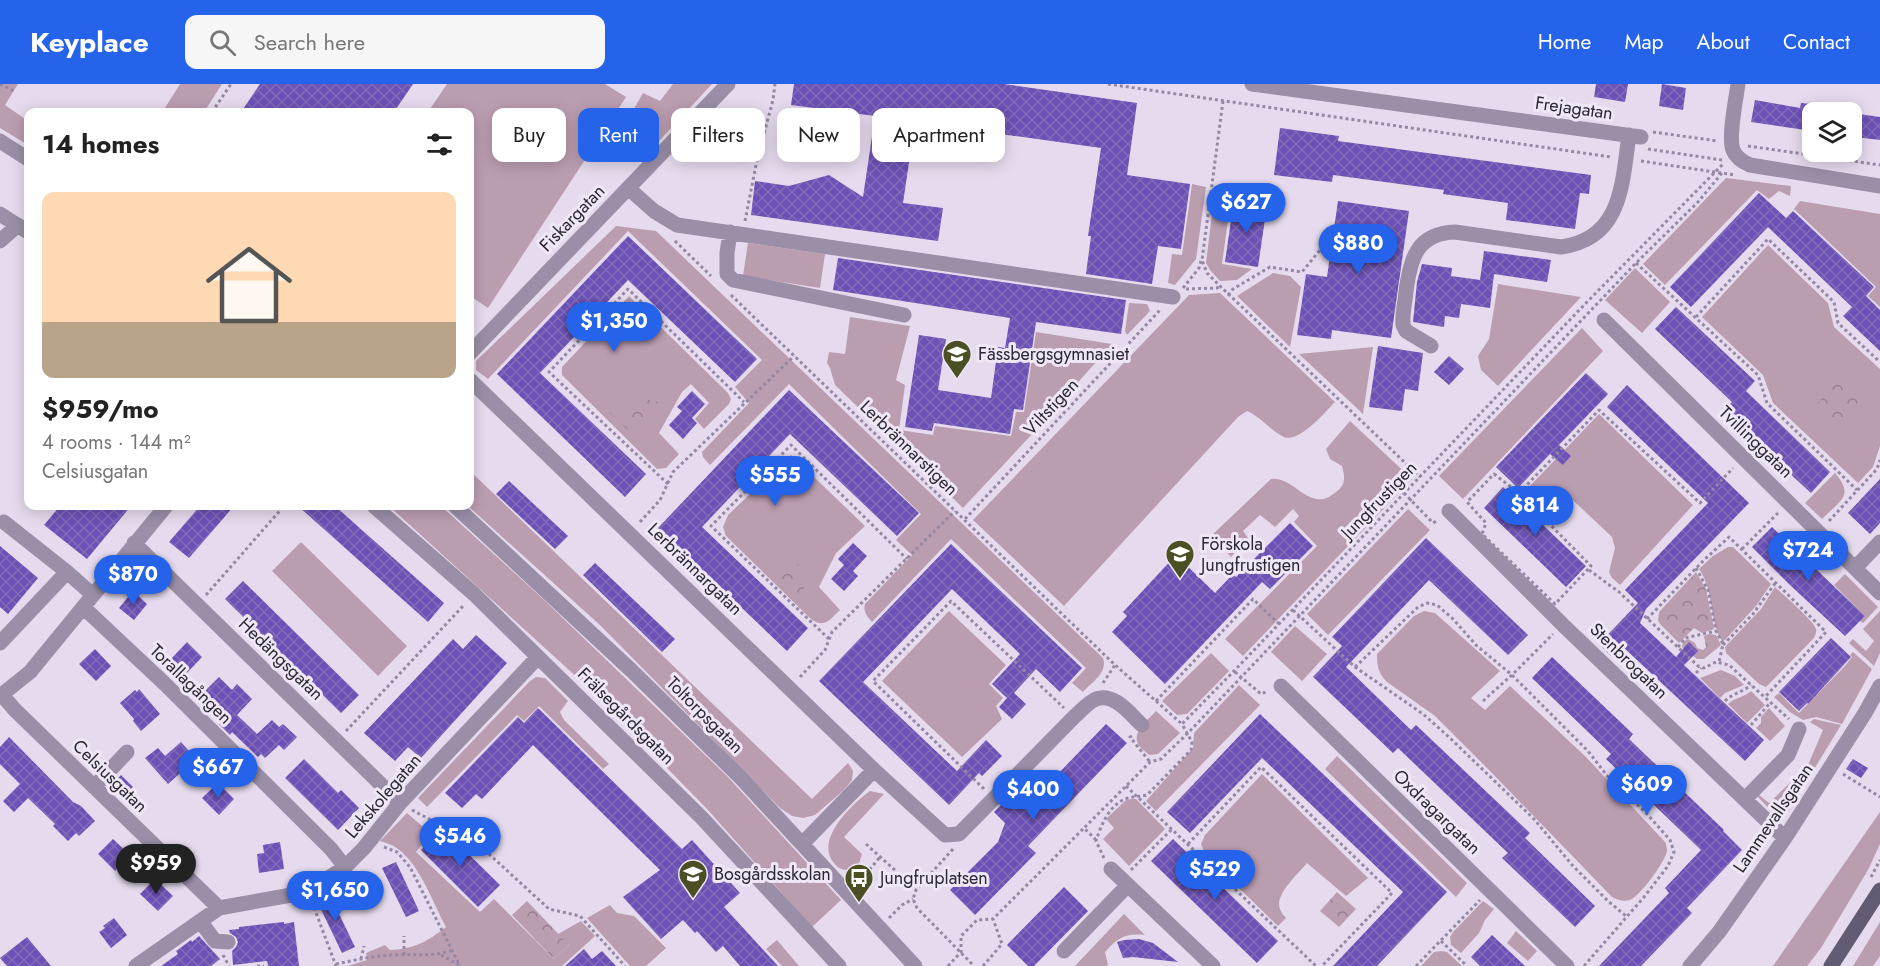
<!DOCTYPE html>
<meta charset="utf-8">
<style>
:root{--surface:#fff;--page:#f6f6f6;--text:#222;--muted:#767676;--line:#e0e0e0;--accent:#2563eb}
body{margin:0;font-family:Jost,sans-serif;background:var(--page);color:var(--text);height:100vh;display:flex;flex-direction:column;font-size:22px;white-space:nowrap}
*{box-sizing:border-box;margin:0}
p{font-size:20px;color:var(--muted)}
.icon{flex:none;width:33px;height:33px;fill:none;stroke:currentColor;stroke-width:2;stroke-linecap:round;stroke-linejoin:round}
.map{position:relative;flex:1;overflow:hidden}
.drawer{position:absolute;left:24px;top:24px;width:450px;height:402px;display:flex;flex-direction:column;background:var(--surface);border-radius:12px;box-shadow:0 3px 15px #0003}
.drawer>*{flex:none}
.guide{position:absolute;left:492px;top:24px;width:570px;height:54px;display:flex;gap:12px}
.controls{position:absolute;left:1802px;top:18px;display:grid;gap:12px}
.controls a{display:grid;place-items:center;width:60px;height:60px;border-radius:12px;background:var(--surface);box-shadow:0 3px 15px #0003;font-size:30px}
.price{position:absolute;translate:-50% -51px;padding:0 14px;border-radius:21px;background:var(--accent);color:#fff;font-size:20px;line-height:39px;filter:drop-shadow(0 2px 3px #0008)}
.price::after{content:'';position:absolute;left:50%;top:36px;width:18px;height:14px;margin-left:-9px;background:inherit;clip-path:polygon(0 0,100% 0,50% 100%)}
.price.active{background:#222;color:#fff}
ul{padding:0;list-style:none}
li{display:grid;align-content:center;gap:12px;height:318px;padding:0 18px}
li+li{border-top:2px solid var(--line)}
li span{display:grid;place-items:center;height:186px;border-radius:12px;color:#555}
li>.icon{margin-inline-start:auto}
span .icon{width:108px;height:108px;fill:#fffc;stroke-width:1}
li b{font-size:26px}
h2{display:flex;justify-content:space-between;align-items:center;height:72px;padding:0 18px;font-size:26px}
.chip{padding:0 21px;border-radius:12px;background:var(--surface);box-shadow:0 3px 15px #0003;font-size:21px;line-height:54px}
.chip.active{background:var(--accent);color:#fff}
header{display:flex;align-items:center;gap:36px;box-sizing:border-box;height:84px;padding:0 30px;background:var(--accent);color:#fff}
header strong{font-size:28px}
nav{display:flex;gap:33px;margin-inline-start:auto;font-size:21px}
.search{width:420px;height:54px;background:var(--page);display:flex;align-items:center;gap:15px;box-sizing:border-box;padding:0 21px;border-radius:12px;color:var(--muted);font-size:22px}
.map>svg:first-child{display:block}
</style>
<header>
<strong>Keyplace</strong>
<div class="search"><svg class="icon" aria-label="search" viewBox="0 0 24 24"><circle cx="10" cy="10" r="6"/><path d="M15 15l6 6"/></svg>Search here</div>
<nav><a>Home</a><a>Map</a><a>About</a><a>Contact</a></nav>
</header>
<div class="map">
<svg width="1880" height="882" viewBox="0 0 1880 882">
<defs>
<pattern id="forest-crowns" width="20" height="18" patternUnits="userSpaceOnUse" patternTransform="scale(1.5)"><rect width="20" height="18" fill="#bb9db0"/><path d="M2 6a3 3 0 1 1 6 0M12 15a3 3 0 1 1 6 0" fill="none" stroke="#988090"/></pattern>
<pattern id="building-cross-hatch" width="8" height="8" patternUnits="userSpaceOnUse" patternTransform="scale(1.5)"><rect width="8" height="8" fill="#6c51b6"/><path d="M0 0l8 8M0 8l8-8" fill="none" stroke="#816cb9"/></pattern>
</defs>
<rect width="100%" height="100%" fill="#e6dbee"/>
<path fill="#bb9db0" d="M0,0h18l-13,21 23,16v24l-28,-17z
M180,0h42l-18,28h-33l-6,-4z
M447,0h158l21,13 -138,211 -18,-12v-184h-42z
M673,0h39l-66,71 -19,-13 -4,-7 3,-12 17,-30 17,8z
M1726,94l65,8 -1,10 -11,-5 -10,8 -12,-9 -92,95 -22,-21z
M1192,100l14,3 -10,72 -21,26 -7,-2 4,-29 10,1z
M1214,113l17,1 -9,66 30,5 -15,11 -17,1 -10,-11 -4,-7z
M1800,117l80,13v93l-12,-11 8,-9 -82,-78z
M616,142l40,5 447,427c5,15 -11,24 -20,34l-11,-9 14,-15 -135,-129 -79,83c-5,-6 -9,-10 -7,-18l47,-49 -16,-15 25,-26 -132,-130 -79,81 -7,-8 -1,-5 47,-49 -14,-16 27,-27 -134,-129 -140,148 -12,-9v-9z
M748,159l77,11 -5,34 -77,-12z
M1768,161l60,58 6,24 46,42v77l-7,21 -15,16 -85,-80 -10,-28 -61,-58z
M1635,184l35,34 -28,31 -37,-33z
M1273,189l17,3 11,11 -11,60 -53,-51z
M1498,200l83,13 -83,89 -17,-16 -3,-14 11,-17z
M1220,209l115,109c-10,10 -38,44 -53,34 -13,-7 -21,-19 -35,-25l-9,6 -174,189 -91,-86 216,-225z
M629,212l99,97 3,6 -2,5 -25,25 -9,-10 14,-16 -18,-19 -9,8 -23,41 20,21 -13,14 -9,1 -95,-94v-8z
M1129,219l18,1 3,7 -23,24 -2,-4z
M850,233l60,9 -14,54 9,5 -6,45 34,5 2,-9 76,10 5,-24h8l12,-80 76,12 -78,88 -71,76 -128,-123 -5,-17 -3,-5 2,-11 16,2z
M1582,244l21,23 -140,148 -24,-23z
M1373,263l-10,67 -64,-60z
M1599,330l94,91 -73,80 -8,-7 -3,-6 6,-24 -3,-11 -51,-48 -17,17 -16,-18z
M1350,337l62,58 -169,177 -18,-17 92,-93 -23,-24 5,-6 -6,-7 -18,18 -15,-12 -17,16 5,7 -17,19 -20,-21 60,-57c25,-3 38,36 65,13 10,-7 9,-15 6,-26l-12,-7 -4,-10z
M791,371l74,71 -29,27 -17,34 21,23c-10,9 -15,19 -29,9l-85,-83 -3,-9 5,-12z
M470,387l342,328 36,-36 5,8 -1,9 -8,10 -29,25 -12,3 -11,-2 -12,-8 -179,-182 -133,-120z
M1835,389c20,23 5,28 -13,46l-17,-16z
M389,422h52l101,92 186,179 113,123 -29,27 -105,-118 -116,-119z
M1408,425l22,21 -102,105 -21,-21z
M301,458l106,104 -29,30 -106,-105z
M1728,463h5l38,37 -15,22 -33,36c-14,-17 -8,-51 -24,-73l14,-13z
M1845,490l33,33 -15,16 -3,-2 5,-5 -31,-31z
M1775,503c8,8 38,33 41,42 1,3 -1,6 -2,9l-48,49 -7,-3 -33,-31 -1,-6 36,-38z
M949,527l57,54 -17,19 14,14 -7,8 6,13 -40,38 -80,-76z
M1424,527l11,2 65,58 -29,27 14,12 25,-24 76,71 79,85c1,1 2,7 2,9 -2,11 -27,45 -37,49 -7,2 -12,0 -18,-3l-120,-124 -57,-57 -48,-34c-9,-9 -10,-16 -10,-28l37,-38z
M1880,527v42l-6,13 -25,-23 4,-4 13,12 8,-10 -11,-12z
M1295,542l32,28 -25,27 -31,-29z
M1853,568l19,17 -30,55 -26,-7 -13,3 -13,-8 -16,-15 5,-4 20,20 46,-47 7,-9 -2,-2z
M1211,569l18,18 -42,43 -10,1 -15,-14z
M1721,586l14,6 9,9 -19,8 -5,5 -20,-20z
M536,593l9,1 23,23 -8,11 4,8 45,44 -6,5 -64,-63 -15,15 -7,-6 -90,92 -9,-9 112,-117z
M1239,601l21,20 -104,106 -10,-10 47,-53 1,-15z
M1751,607l14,14 -18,18 -19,-19c7,-7 16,-6 23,-13z
M1769,624l16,18 -15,15 -14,-13 5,-5v-6z
M1156,627l24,22 -22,21 -9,1c-3,-3 -9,-7 -11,-11 -6,-13 11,-25 18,-33z
M1814,635l27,6 -53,87 -13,3 -18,-19 2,-1 10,8 28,-27 6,-10 5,-1 15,-35 -13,-8z
M1337,672l130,127 -11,14 -131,-128z
M1262,690l106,104 -22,18 -39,-33c-9,11 -33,32 -27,46 1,4 4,6 6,9l-8,8 -72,-70 -5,-12 4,-9z
M870,707l14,3 -40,43 18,17 -4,13c-10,4 -17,5 -24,-4 -20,-23 18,-59 36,-72z
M1132,715h4l29,30 -36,37 -26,-27 11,-11 -8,-9 20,-19z
M1880,728v32l-12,26 -47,78 -14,18h-34z
M407,729l23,20 -14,19 64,60 14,-13 60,60 15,-14 -11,-11 23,-13 14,15 -33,30h-214l19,-6 -1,-7 19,-8 5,5c24,-1 37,-8 56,-23 -13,-24 -26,-62 -48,-78 -5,-4 -12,-6 -18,-8z
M1483,817l11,8 -9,11 -6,13 -18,20 -10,-8 -1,-8 3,-5z
M610,821l7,8 17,3 32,32 -20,18h-16l-43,-48z
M1124,830l21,21c-20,-2 -27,3 -40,17l3,13 -2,1h-31z
M1880,838v34l-7,10h-20z
M1516,847l21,20 -9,10 -21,-18z
M777,856l22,26h-17l-16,-17z
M1441,867l6,1 15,14h-41l13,-14z"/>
<path fill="url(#forest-crowns)" d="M1842,293l25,23 -28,29 -24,-23z
M645,315l18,4 -30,32 -24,-23z
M791,474l22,21 -16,16 -22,-21z
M1696,488l10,17 8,40 -12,4 -8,-5 -15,15 -19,-19 -2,-4 1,-8z
M1709,550l7,1 5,10 -17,14h-7l-15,-12 1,-5 5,-3 7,4 2,5 6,2 3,-3 -2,-11z
M1337,808l19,17 -17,18 -19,-16z
M527,817l42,44 -15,14 -42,-44z"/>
<path fill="url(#building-cross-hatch)" d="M260,0h153l-19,28h-153z
M794,0h210l133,19 -10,72 63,9 -9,65 -23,-3 -6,38 -66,-10 5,-38h-3l13,-88 -186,-26 -12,81 40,5 -5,33 -187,-26 4,-34 34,5 40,-11 34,22 12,-81 -84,-11z
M1596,0h32l-3,18 -31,-5z
M1662,0l24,4 -3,22 -24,-4z
M1755,16l45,8 1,-5 11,1v27l-61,-9z
M1859,30l21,3v23l-25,-3z
M1280,44l59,8 -1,5 253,34 -2,19 -9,-1 -5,36 -69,-9 2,-17 -65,-9 1,-4 -111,-15 -1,7 -58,-7z
M1759,109l27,25 7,-7 81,76 -8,9 14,14v41l-37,-35 9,-9 -84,-80 -77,80 -21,-20z
M1234,116l33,5 -9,62 -33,-5z
M1338,117l71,10 -18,127 -59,-8 -1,9 -34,-4 9,-61 21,3z
M628,152l129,123 -22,23 -107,-102 -88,93 106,101 -21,23 -128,-123z
M1484,167l67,9 -4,22 -53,-8 -4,34 -29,-4 -2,14 -14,-2 -1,11 -31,-5 4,-40 5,-18 30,4 -1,8 29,4z
M838,174l288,42 -5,34 -85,-12 -13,88 -9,-1 -4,25 -76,-11 -2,8 -27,-4 14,-92 27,4 -8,51 53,8 7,-51 7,1 5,-30 -177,-28z
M1676,223l79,74 -9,10 84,81 -19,21 -88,-81 9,-10 -77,-73z
M1378,262l45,7 -5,38 -13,-2 -3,22 -33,-4z
M1449,272l15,13 -15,16 -15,-13z
M1586,289l22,21 -49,51 12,11 -8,9 -13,-11 -32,34 -22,-21z
M1627,301l122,118 -103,106 -6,14 36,34 13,-15 9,9 -14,14 80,75 -19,21 -124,-116 -10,11 -12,-12 39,-41 -13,-13 83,-87 -101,-96z
M789,306l130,123 -22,23 -107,-102 -88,93 106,101 -21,23 -129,-123z
M692,307l13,13 -13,14 5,5 -14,16 -14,-14 13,-14 -5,-4z
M1880,395v44l-10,11 -22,-21z
M509,397l59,55 -13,13 -59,-55z
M1503,403l83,79 -20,21 -82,-79z
M60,422h71l-44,53 -43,-34z
M200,422h34l-45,52 -20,-16z
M298,422h37l109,97 -16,19z
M1290,439l23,23 -43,43 -8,-7 -97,102 -53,-52 15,-16 -4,-4 53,-57 39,38 18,-19 3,3z
M1772,443l93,89 -20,20 -54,-50 -39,-39z
M1426,454l102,97 -20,20 -79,-75 -83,87 65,63 5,-5 114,108 -5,5 70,68 -20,21 -73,-69 6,-5 -110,-105 -5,5 -80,-76 29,-31 -10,-9z
M853,459l14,13 -14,15 5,5 -14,15 -13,-12 13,-14 -6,-6z
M951,460l131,124 -22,24 -24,-23 -22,24 12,11 -14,15 -13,-12 8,-9 -15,-14 28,-30 -68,-65 -89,93 94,89 29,-31 16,16 -20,20 -3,-3 -30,32 -130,-124z
M0,462l38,32 -30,36 -8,-7z
M595,479l80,76 -13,13 -79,-77z
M243,497l116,114 -18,18 -116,-114z
M133,507l14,13 -13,16 -15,-12z
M476,551l31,28 -86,95 -13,-11 -13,14 -31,-28 89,-94 10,10z
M1831,554l20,19 -43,47 -1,-1 -8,8 -20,-19z
M187,558l15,15 -17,18 -15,-15z
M95,565l16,17 -15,15 -17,-17z
M1552,573l81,77 -4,5 95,91 -1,1 19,19 -55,58 5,5 -51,53h-42l70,-73 -4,-5 36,-38 -95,-91 5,-5 -79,-76z
M219,593l13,13 5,-6 15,15 -15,16 20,19 15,-14 7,7 4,-3 14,13 -13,13 -5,-5 -14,13 -4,-4 -3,3 -26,-25 -2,3 -11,-11 4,-3 -24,-24z
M139,605l21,25 -19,17 -8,-10 1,-2 -14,-16 15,-13 2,2z
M538,624l144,141 10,-9 48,53 -16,14 54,59h-38l-17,-20 -7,6 -19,-21 -2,2 -12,-13 -22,19 -38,-42 37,-27 -127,-125 -51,54 -6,-5 -14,14 -17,-15 73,-76 6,6z
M1260,630l187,178 -70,74h-44l70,-74 -141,-134 -72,75 -23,-21z
M1106,640l21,19 -99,103 8,7 -61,62 -25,-25 48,-48 7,-19 -11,-11 24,-24 14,13z
M9,653l64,65 8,4 14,15 -16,15 -3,-3 -8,8 -15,-15 2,-2 -27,-26 -14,14 -11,-11 17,-17 -20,-20v-17z
M181,658l15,17 -28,25 -23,-26 13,-10 7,8z
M304,675l34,34 3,-3 18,18 -21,22 -53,-52z
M1853,675l15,9 -7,10 -15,-9z
M121,691l12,12 -11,12 -12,-12z
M218,699l16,16 -15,16 -17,-17z
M442,744l58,57 -22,22 -57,-57z
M113,755l17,16 -15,16 -17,-17z
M1173,755l105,102 -21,22 -106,-102z
M280,758l4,27 -25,4 -2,-19 7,-1 -1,-8z
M396,778l23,49 -13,6 -24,-49z
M155,795l18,17 -15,15 -18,-17z
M1064,803l24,24 -54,55h-6l-21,-21z
M328,807l27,56 -13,6 -27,-56z
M114,834l13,17 -16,13 -12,-16 6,-4 -2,-2z
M284,838v2l10,-2 5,44h-31l-1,-5 -34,4 -1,-14 4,-4 2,-5 -2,-5 -6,-4 -1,-3 10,-1v-2z
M1492,851l33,31h-45l-9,-9z
M199,852l21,23 -9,7h-50l17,-12 -2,-3 15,-11 1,2z
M27,853l24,29h-44l-7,-8z
M1139,855l14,4 25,19 -45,-5 -10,1 -6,-16 7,-2z
M584,865l8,10 10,-8 14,15h-51z"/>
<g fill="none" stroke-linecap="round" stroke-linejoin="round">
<path stroke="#9488a4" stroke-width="3" stroke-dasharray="3 3" stroke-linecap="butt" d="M0,0l16,8
M1108,0l503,73
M1223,17l-21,159 5,13 13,13 200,191
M212,28l19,-28
M1653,48l65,9
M1748,62l132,19
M1648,65l74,11
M1641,77l94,14
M745,137l12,-61 16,-60 2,-16
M675,157l36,35
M1636,179l122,112 9,28 90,87
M1183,204l16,-20 2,-7
M1186,205l31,-1 3,-2
M731,211l384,370 67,59
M1228,211l5,-6 37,-22 32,5 18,-22
M1696,233l72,-78 66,63 4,21 42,39
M1494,390l25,19 72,73 -36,38 -73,-70 4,-11 -19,-21z
M668,400l-119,-112 79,-83 116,113
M1404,409l29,30 5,-3
M1519,409l80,-83 101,93 33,-35
M965,435l196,-210
M1829,437l48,-52 3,-9
M640,438l20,-22 13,-28 121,-116
M1742,465l37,-37
M1696,484l12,22 8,41 7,13 -4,18
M1589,486l30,22 79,74 6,2 12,-6 13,3 60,54
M206,511l78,-89
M1293,526l62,57 68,47 28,25 83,80 39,47 35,35 18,15
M1647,535l57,-59 25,-23 97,95 -61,65
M829,555l-118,-113 80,-81 116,114
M1723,561l30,-31 23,-32
M1678,563l7,-9 31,-7
M1355,583l63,-60 9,-4 10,2 15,13 25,28 35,29 76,76 20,26 39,37 23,26 4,12 -6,14 -24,31 -60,69
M1235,588l26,22 7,-3
M1696,589l5,-5
M800,593l25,-27 7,-18 123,-121
M1103,599l12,-18
M1156,617l97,-102 26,25
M1483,617l29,-26 41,-41
M1725,617c8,-8 18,-9 26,-16
M1751,641l19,-22
M346,647l118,-126
M1132,652l-2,1 20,25
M1843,690l37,23
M1126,702l190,180
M984,705l-111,-108 78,-80 113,107
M412,726l17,9 18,4 18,9 84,77 31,7 45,50
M1096,756l-12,-12 66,-66 11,-3 27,-26 448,-470 62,-61 24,-29
M866,760l31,28
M1188,760l73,-77 131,126 -70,73
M384,763l13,5 13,15 50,99
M953,765l-37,41 -3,9 4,9 57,58
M1104,774l-8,-17c5,-16 14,-38 32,-43 6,-2 12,-1 19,-3l44,-45 1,-8 -10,-18 52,-53 352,-368 138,-140
M1131,786l41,-41
M1871,793l9,-17
M861,800l-1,-3 20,-24
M312,818l24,64
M889,834l13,-13 11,-6
M1441,857l26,25
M223,871l6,11
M404,871v-19
M441,871l18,10
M361,875l3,-13
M336,880c20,-4 40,-9 61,-9 20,-1 37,2 56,-5
M257,882h7
M948,882l13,-14v-16l16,-16 16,-1 91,-91
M983,882l19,-22 -9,-25
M1416,882l64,-66"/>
<path stroke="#9a8fa7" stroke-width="15" d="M1252,0l389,53
M1738,0c-2,15 -10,53 -5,66 3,8 10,12 17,15l130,21
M0,57l28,18
M628,104l26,23 23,14 496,72
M0,130l28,18
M730,148l-3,21v21l6,6 171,35
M0,157l18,-16
M1604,236l276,273
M1431,262l-25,-15 -3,-6c-1,-11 2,-22 3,-33 4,-33 11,-59 49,-60l106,15c61,-8 61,-63 68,-112
M470,269l258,-269
M470,296l404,390 71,65 14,-1 115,-117c6,-5 13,-14 22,-18 18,-7 34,15 46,26
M374,422l100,88 228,224 137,148
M455,422l177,165 109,107 174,188
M1449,427l114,114 222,213
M4,438l63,50 26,23
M134,459l266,260
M1855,484l25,-26
M83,523l82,77 166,165 14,18
M0,559l67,-71
M1281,602l286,280
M2,611l13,15 204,198
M0,612l30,-24 136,-166
M94,703l33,-35
M1745,715l43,-44 11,-26
M803,759l71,-73
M1111,785l102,97
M200,837l15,20 13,1
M1064,867l64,-66
M136,882l83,-58 78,-14 21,-9 27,-18 19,-19 36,-45 138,-146
M1690,882l29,-34 66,-94 80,-125 15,-27"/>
<path stroke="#635b73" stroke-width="15" d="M1831,882l49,-76"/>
</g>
<defs>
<g id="school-pin" transform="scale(1.5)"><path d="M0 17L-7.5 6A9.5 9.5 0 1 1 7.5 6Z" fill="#4b4f23" stroke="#f0e7f6"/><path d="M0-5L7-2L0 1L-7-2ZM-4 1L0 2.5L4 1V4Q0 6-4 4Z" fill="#fff"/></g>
<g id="bus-pin" transform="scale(1.5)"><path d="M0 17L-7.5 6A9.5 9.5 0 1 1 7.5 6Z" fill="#4b4f23" stroke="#f0e7f6"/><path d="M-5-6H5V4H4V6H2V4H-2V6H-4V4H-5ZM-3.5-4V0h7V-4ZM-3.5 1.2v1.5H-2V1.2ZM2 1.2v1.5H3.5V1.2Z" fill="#fff"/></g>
</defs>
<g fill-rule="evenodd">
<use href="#school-pin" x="957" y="270"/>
<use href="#school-pin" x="1180" y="470"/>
<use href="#school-pin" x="693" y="790"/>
<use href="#bus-pin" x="859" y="794"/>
</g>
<g text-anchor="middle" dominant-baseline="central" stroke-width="6" stroke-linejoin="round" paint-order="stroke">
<g font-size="18" fill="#2b2833" stroke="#f0e7f6">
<text transform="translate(1574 24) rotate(8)">Frejagatan</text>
<text transform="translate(572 134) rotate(-46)">Fiskargatan</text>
<text transform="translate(1051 323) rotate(-47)">Viltstigen</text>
<text transform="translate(1756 358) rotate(44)">Tvillinggatan</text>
<text transform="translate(909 364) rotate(44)">Lerbrännarstigen</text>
<text transform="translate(1379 416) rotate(-46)">Jungfrustigen</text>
<text transform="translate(695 485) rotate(44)">Lerbrännargatan</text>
<text transform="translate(281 575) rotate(44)">Hedängsgatan</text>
<text transform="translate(1629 577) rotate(44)">Stenbrogatan</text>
<text transform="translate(191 600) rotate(44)">Torallagången</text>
<text transform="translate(705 631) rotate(45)">Toltorpsgatan</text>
<text transform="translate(626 632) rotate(45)">Frälsegårdsgatan</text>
<text transform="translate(110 692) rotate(44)">Celsiusgatan</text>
<text transform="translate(383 712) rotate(-49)">Lekskolegatan</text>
<text transform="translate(1437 728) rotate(44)">Oxdragargatan</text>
<text transform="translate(1773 734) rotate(-56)">Lammevallsgatan</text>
</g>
<g font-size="18" fill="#2b2833" stroke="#f0e7f6" text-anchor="start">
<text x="978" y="270">Fässbergsgymnasiet</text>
<text x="1201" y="460">Förskola<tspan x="1201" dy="21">Jungfrustigen</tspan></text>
<text x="714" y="790">Bosgårdsskolan</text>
<text x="880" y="794">Jungfruplatsen</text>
</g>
</g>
</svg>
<div class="controls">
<a><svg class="icon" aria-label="layers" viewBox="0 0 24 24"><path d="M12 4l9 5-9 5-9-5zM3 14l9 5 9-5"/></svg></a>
</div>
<b class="price" style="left:1246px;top:150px">$627</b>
<b class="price" style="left:1358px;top:191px">$880</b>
<b class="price" style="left:614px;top:269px">$1,350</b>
<b class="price" style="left:775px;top:423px">$555</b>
<b class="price" style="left:1535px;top:453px">$814</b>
<b class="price" style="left:1808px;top:498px">$724</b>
<b class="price" style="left:133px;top:522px">$870</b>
<b class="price" style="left:218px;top:715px">$667</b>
<b class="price" style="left:1647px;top:732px">$609</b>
<b class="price" style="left:1033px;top:737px">$400</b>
<b class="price" style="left:460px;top:784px">$546</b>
<b class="price active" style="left:156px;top:811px">$959</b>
<b class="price" style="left:1215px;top:817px">$529</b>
<b class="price" style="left:335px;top:838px">$1,650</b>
<div class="guide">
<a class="chip">Buy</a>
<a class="chip active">Rent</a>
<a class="chip">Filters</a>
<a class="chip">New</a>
<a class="chip">Apartment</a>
</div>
<section class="drawer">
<h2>14 homes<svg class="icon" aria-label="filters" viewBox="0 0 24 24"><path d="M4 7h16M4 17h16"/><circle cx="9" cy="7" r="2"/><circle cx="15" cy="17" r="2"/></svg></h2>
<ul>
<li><span style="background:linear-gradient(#ffd9b3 70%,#b9a48a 0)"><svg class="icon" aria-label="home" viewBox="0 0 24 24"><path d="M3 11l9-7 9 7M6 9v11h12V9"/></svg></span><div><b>$959/mo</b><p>4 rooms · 144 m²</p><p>Celsiusgatan</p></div></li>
</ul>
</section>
</div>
